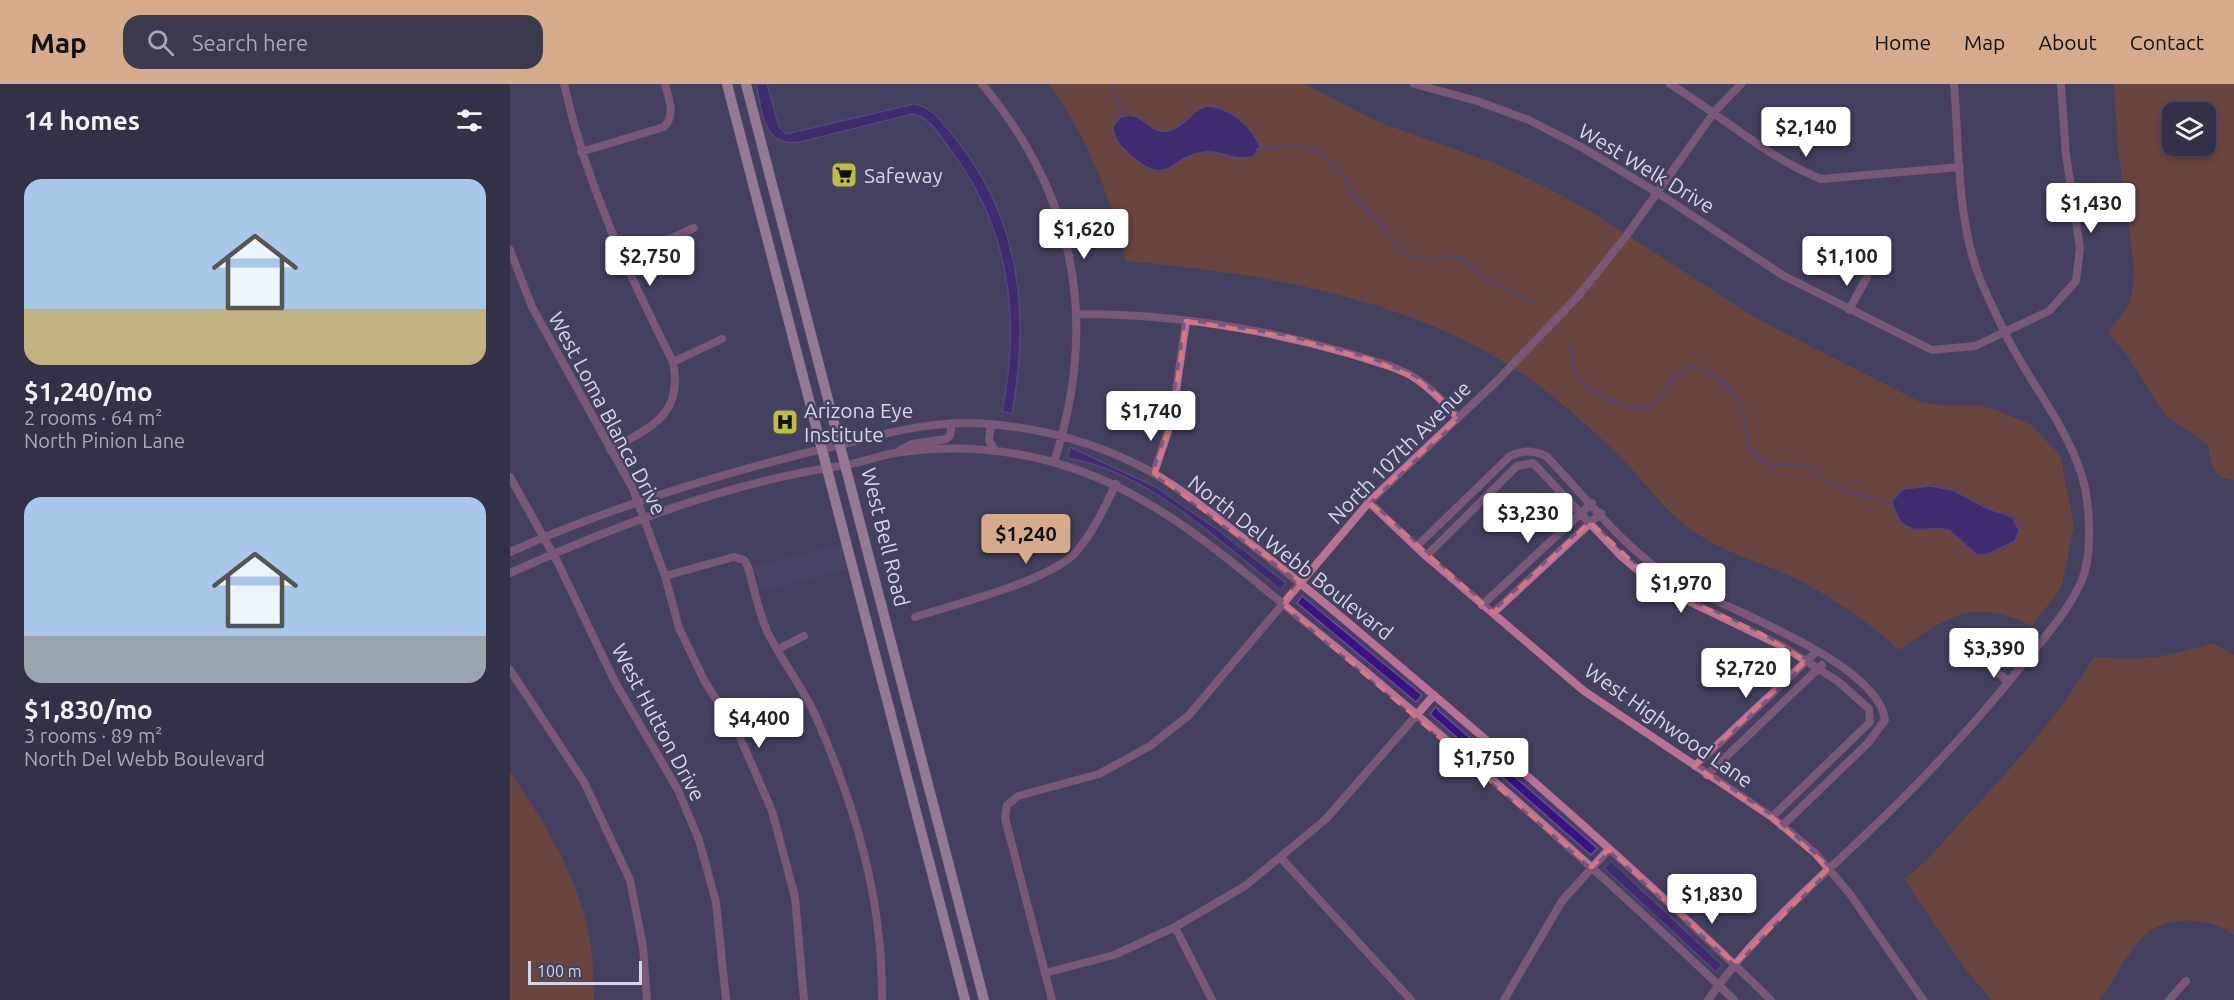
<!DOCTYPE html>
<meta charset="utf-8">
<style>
:root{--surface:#333147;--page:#3b394e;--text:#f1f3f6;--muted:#a9a9b4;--line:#4e4c60;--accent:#d6ab8b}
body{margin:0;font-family:Ubuntu,sans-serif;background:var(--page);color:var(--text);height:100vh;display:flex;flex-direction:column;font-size:22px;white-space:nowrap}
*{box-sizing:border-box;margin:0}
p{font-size:20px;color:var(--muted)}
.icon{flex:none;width:33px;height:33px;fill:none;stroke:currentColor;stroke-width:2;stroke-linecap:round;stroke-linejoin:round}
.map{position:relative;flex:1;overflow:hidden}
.sheet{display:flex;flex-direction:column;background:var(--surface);width:510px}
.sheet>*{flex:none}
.fabs{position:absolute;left:1652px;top:18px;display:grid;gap:12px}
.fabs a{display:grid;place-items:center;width:54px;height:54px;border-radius:12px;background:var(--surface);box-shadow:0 3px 9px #0003,0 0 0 2px var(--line);font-size:30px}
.scale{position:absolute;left:18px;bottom:15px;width:114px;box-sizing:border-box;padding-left:6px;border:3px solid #d6d5e7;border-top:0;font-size:16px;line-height:21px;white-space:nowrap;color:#d6d5e7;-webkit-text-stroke:4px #44415f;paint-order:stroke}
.price{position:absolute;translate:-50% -51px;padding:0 14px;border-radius:6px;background:#fff;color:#222;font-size:20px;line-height:39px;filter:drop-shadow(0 2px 3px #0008)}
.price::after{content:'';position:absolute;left:50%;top:36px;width:18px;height:14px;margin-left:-9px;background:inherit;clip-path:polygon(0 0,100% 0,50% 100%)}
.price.selected{background:var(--accent);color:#111}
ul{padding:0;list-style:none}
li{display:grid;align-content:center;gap:12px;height:318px;padding:0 24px}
li span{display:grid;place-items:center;height:186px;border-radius:18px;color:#555}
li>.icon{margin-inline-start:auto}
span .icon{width:108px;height:108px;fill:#fffc;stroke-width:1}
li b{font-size:26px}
h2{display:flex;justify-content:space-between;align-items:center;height:72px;padding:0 24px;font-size:26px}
header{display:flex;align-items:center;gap:36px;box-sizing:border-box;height:84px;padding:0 30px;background:var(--accent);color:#111}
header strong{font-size:28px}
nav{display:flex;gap:33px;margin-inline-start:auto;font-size:21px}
.search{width:420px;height:54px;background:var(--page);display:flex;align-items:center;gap:15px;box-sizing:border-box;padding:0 21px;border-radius:18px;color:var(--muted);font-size:22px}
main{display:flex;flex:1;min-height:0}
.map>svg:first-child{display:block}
</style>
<header>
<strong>Map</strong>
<div class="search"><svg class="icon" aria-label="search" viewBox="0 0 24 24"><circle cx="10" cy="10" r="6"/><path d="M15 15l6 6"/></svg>Search here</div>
<nav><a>Home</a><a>Map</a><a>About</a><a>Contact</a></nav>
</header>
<main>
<section class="sheet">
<h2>14 homes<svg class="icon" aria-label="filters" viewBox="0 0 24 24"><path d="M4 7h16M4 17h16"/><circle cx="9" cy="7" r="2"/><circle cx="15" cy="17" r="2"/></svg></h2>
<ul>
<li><span style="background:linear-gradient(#a9c7e8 70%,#c2b280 0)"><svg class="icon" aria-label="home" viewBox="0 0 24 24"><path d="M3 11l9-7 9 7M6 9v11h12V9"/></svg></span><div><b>$1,240/mo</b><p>2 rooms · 64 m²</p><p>North Pinion Lane</p></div></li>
<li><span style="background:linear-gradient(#a9c7e8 75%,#9aa5b1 0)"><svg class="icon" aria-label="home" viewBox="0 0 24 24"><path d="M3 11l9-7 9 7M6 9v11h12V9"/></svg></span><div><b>$1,830/mo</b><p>3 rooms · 89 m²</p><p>North Del Webb Boulevard</p></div></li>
</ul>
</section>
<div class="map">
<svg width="1724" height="916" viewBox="0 0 1724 916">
<rect width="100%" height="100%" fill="#44415f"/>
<path fill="#4e4a6f" d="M330,461l6,24 -85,22 -6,-24z"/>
<path fill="#974b1c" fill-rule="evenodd" d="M539,0h255l72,37 125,45 47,22 45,25 166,107 161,82 29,4 30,-1 22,7 30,13 29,30 14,71 -13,62 -29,38c-59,-29 -83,-10 -133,24 -31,-29 -81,-63 -120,-79 -25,-11 -52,-19 -75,-33 -37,-22 -52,-49 -81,-78 -21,-22 -44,-42 -67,-61 -117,-97 -283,-125 -430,-138 -15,-63 -38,-124 -77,-177z
M1604,0h120v396c-27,-5 -20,-15 -27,-36l-42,-29 -38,-60 -19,-22 21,-28 4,-17 1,-22 -16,-118zM1662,28h33v34h-33z
M1702,559l22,12v280c-22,-18 -69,-21 -90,1 -19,18 -29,45 -46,64h-106l-27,-31 -61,-90c23,-16 40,-38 58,-58 49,-53 95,-102 132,-164 50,4 70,1 118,-14z
M0,688c32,47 62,94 76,150 7,25 7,52 8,78h-84z"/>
<path fill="#381381" stroke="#674da0" stroke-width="1.5" d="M246,0h11l12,43 7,7 128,-30c18,2 30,21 41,34 66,81 75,177 57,276l-10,-3c19,-92 7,-184 -51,-260 -11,-15 -20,-33 -38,-37l-113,28c-38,6 -37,-30 -44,-58z
M698,22c22,2 44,20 52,41l-6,9c-21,7 -32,-7 -50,-4 -37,5 -34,38 -75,2 -10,-9 -15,-15 -16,-28l7,-9c5,0 8,-3 14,-1 13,4 19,18 34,15 17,-4 24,-22 40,-25z
M560,363l86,40 62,43 68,53 -5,7c-61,-48 -135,-120 -214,-132z
M1420,402l23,4 33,18 26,9 7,13 -4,11 -27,13 -11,1 -28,-25c-26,-6 -47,13 -57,-29l11,-12z
M792,512l120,99 -6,7 -119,-99z
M926,623l3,4 158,137 -6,7 -161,-141z
M1101,777l111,104 -6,7 -112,-104z"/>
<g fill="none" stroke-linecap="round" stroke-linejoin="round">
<path stroke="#674da0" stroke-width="2" d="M601,0l12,33
M747,65l41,-4 20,5 21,19 17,29 52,58 11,3 40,-3 25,24 53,23
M1058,258c3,13 4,27 12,39 7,12 57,34 70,26 17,-11 25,-52 55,-37 21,10 37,28 40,51 2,13 2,24 11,34 13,15 32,6 48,11 10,2 18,12 27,17 18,11 40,15 61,18"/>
<path stroke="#b97195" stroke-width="8" d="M54,0c23,103 62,184 109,278 11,54 -23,65 -63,88
M472,0c94,112 117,239 72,378
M904,0l63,17 52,19 54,28 75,45 126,83 148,74 43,-4 74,-35 27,-30 4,-33 -14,-93 -5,-71
M1160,0c50,30 96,73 151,95l139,-12
M71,68l83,-25c12,-13 5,-27 1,-43
M0,166l22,57 101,182 32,87 14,52 26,54 34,53 33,76 23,86 9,103
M111,176l73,-32
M1339,226l18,-33
M567,230c92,0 185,14 274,40 21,7 45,12 64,24 17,11 30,25 43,40
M163,278l49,-23
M481,340l-2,16 6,11
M390,366l12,-6 34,-5 4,-3 2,-13
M644,389l18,-54 14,-98
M0,393l48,86 57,119 63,108 21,50 17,62 10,98
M859,418l57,54 158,135 188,126 43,36 35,41 73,106
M906,463l94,-91c13,-6 23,-6 36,0 39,40 76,91 124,121 47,30 208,83 215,143l-17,23 -86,83
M0,468c107,-48 218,-81 333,-108 49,-12 95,-25 147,-20 56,5 113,21 163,49 32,18 61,43 90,65 44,34 86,68 128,104 137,115 272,233 400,358
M916,472l91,-90 16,-3 89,94 35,29 127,61 55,35 30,27 1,13 -98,95
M0,489c107,-48 219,-91 336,-108 16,-3 32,-9 49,-12 40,-6 82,-6 122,1 104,17 182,80 261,146 35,29 71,57 106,87 120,101 237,204 350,313
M155,492l69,-19 10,3 4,7c7,23 11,50 22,70 14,27 34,52 46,80 40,91 67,183 66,283
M972,521l110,-102
M983,529l108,-100
M405,533c40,-13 135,-36 161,-65 17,-19 29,-46 40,-68
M268,565l26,-13
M0,586l74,112 46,98 13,67 4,53
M1487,588l12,10
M1185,682l121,-114
M1197,691l115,-110
M771,774l130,142
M665,843l37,73
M535,889l69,-18 61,-28 70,-41 81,-67 108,-124
M542,916l-47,-182 2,-13 11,-9 81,-22 51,-28 39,-31 180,-213 127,-120 84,-88 47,-59 88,-124 26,-27
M994,916l58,-99 47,-52
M1198,916c43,-62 100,-111 154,-162 56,-53 109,-109 157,-169 22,-28 48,-55 63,-89 11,-27 8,-80 -1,-107 -17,-52 -55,-95 -78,-144 -9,-20 -20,-40 -27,-61 -19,-57 -17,-124 -22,-184
M1659,916l17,-19"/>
<path stroke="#f7bcd8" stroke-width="10" d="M217,0l238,916
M236,0l238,916"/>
</g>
<path d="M0 0H1724V916H0ZM676,237l101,16 85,23 42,17 24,19 20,22 -89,84 124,111 97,-91 67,64 104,48 45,27 -111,105 77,51 57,51 -94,96 -126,-115 -17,18 -310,-264 18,-22 -146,-108 18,-54z" fill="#44415f" fill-opacity=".55" fill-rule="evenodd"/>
<path fill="none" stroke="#d6767e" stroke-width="4.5" stroke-dasharray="12 8" stroke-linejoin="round" d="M676,237l101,16 85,23 42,17 24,19 20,22 -89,84 124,111 97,-91 67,64 104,48 45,27 -111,105 77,51 57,51 -94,96 -126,-115 -17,18 -310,-264 18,-22 -146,-108 18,-54z"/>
<defs>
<g id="supermarket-square" transform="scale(1.35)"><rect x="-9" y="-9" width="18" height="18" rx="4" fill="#bfbe41" stroke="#44415f"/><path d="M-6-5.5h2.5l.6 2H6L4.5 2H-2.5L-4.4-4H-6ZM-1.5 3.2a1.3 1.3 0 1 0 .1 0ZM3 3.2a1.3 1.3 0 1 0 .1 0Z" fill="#111"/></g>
<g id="hospital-square" transform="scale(1.35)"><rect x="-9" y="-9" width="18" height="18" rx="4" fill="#bfbe41" stroke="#44415f"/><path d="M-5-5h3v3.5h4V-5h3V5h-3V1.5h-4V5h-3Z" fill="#111"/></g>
</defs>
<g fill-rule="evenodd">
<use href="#supermarket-square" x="334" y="91"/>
<use href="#hospital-square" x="275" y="338"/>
</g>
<g text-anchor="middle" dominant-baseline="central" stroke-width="5" stroke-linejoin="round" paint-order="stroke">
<g font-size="21" fill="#d6d5e7" stroke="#44415f">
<text transform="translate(1137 84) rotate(31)">West Welk Drive</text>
<text transform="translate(98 329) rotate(62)">West Loma Blanca Drive</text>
<text transform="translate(889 368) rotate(-45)">North 107th Avenue</text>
<text transform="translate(376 453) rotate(76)">West Bell Road</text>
<text transform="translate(781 473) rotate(38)">North Del Webb Boulevard</text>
<text transform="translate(149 638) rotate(62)">West Hutton Drive</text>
<text transform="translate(1159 641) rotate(35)">West Highwood Lane</text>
</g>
<g font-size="21" fill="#d6d5e7" stroke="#44415f" text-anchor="start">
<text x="354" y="91">Safeway</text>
<text x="294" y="326">Arizona Eye<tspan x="294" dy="24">Institute</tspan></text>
</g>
</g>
</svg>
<div class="fabs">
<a><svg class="icon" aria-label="layers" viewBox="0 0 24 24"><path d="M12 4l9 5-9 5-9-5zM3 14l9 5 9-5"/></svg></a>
</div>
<div class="scale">100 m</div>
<b class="price" style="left:1296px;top:74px">$2,140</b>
<b class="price" style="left:1581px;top:150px">$1,430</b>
<b class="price" style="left:574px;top:176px">$1,620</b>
<b class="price" style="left:140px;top:203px">$2,750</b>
<b class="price" style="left:1337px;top:203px">$1,100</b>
<b class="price" style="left:641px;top:358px">$1,740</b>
<b class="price" style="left:1018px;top:460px">$3,230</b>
<b class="price selected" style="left:516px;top:481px">$1,240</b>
<b class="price" style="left:1171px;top:530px">$1,970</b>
<b class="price" style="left:1484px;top:595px">$3,390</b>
<b class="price" style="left:1236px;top:615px">$2,720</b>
<b class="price" style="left:249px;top:665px">$4,400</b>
<b class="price" style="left:974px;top:705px">$1,750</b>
<b class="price" style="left:1202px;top:841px">$1,830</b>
</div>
</main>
